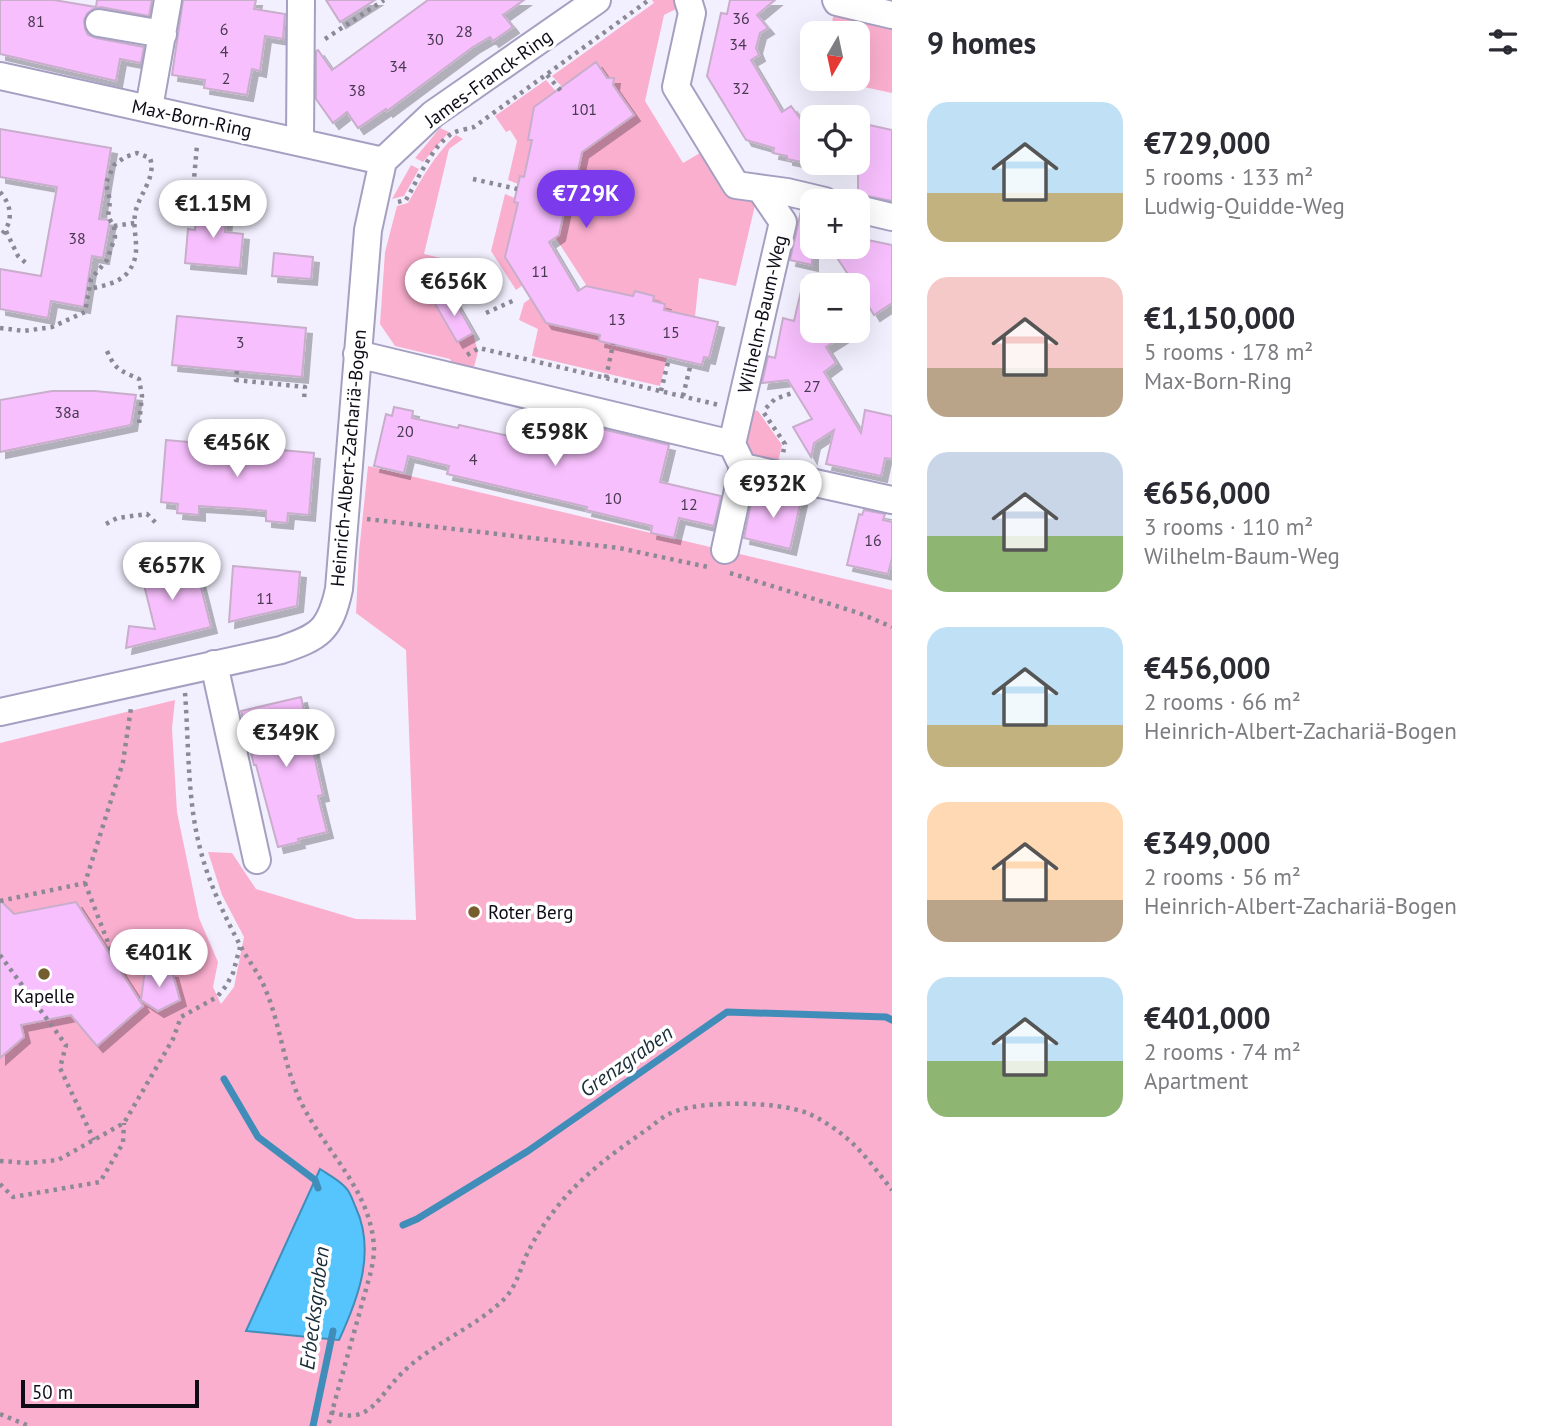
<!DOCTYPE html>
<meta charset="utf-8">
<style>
:root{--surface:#fff;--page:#f2f2f3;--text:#2b2b33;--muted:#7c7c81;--accent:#7c3aed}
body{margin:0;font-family:"PT Sans",sans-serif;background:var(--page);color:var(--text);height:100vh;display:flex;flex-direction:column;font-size:26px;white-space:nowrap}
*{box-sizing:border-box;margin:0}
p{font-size:23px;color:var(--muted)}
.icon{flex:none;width:38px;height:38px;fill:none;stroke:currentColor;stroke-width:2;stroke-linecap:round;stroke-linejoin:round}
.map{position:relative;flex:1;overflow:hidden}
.details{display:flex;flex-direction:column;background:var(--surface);width:665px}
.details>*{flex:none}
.needle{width:46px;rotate:189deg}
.controls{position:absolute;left:800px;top:21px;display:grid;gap:14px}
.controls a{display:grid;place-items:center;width:70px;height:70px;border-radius:14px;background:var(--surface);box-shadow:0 7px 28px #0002;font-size:35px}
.scale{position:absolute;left:21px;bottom:18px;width:178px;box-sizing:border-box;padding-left:7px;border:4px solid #0e0b17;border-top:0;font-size:19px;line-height:24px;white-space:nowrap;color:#0e0b17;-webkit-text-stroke:5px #fff;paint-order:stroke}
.price{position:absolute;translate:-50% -60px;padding:0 16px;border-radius:24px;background:#fff;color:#222;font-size:23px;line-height:46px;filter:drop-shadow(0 2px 4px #0008)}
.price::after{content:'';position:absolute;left:50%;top:42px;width:21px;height:16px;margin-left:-10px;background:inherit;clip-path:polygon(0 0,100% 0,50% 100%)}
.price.on{background:var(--accent);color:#fff}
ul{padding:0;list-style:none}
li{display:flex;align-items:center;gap:21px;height:175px;padding:0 35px}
li span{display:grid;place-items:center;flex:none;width:196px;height:140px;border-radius:21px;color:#555}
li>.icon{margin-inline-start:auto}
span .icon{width:84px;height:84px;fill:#fffc;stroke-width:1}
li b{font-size:30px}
h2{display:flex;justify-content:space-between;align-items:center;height:84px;padding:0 35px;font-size:30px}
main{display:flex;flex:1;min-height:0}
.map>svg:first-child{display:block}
</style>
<main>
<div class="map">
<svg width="892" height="1426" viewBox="0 0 892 1426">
<defs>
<filter id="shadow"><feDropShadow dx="6" dy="6" stdDeviation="0" flood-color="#0004"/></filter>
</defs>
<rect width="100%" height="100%" fill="#f2f0fe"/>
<path fill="#fbafcf" d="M652,0h25l3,7 -16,8 -19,86 38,62 17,-10 24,41 32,7 -20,85 -37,-8 -4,39 -31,-7 1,-6 -12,-3v-5l-18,-5 -2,5 -20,-4 -9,5 -12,-3 -37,-57 14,-48 17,2 3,-15 -16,-3 4,-17 57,-41 -21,-30 1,-7h-7l-10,-15 -32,21v6l-13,-14 102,-73z
M835,10l57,12v71l-65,-14h31v-46h-29z
M546,80l13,15h-8l-12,9 -2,6h-3l-6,29 4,1 -8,37 -4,-1 -2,8 -10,-4 9,-39 -7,-11 -4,2 -11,-16z
M440,128l9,4 -26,30 -8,-4z
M456,135l7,4 -14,10 -25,105 29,7 -32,20 36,61 16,-9 5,19 -4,15 -4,3 -16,-4 -4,-7 -55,-13 -15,-22 5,-72 12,-46 11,-3c14,-25 27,-49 48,-68z
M411,165l8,4 -15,27 -12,3z
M505,194l10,4 -1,4 4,1 -13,54 18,28 -7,5 -25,-39z
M531,298l16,25 53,12 -1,6 26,6 30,1 -1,6 13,3 -7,29 -128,-30 6,-27 -19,-9 5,-17z
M753,410l5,1 24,34 -4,17 -27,-6 -6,-10z
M368,466l524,124v836h-892v-683l175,-43 -3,28 5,84 22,106 19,44 -5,25 8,17 13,-17 10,-50 -22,-42 -14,-43 24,1 24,36 100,30 60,1 -10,-270 -50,-37 3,-61z"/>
<path fill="#56c5fe" stroke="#408db9" stroke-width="2" d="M320,1169c9,6 19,11 26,19 5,5 7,14 10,20 20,44 2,91 -17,132l-93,-9z"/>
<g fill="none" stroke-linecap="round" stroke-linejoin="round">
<path stroke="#408db9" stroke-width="7" d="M224,1079l34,58 57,43 3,8
M403,1225l14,-6 111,-68 199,-139 159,5 6,3
M313,1426l20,-95"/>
</g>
<path fill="#f7bffd" stroke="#c8aecb" stroke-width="2" filter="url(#shadow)" d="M0,0h54l42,7 1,-7h55l-3,16 -48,-9 -8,2 -6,5 -3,6 1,9 3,6 8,3 48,9 -3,16 -21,-4 -4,22 -116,-27z
M183,0h73l-2,9 31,5 -2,25 -18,-3 -5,35 -8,-2 -5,26 -43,-7 1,-8 -33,-5z
M326,0h49l-35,22z
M428,0h96l-21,15 10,12 -20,14 -3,-4 -17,10 -86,64 -1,-2 -28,19 -11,-16 -14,11 -17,-24v-48l2,-1 14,20z
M730,0h45l-18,15 11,13 -8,5 -4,15 3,7 -8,5 31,52 9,-6 11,15 10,-6v49l-25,-5v-3l-14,-3 1,-5 -28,-8 -39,-64 14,-63 6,1z
M596,62l11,16h7l-1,7 21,30 -52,37 -8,38 -5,-1 -10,46 -10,7 29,49 8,-5 47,10 2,-5 19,5 -1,5 12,3 -1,6 54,12 -9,36 -5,-1 -2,8 -103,-24 1,-6 -54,-12 -41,-66 13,-54 -4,-1 6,-26 4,1 8,-37h-4l6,-33z
M869,125l23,5v71l-34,-7v-62z
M0,129l111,19 -12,71 11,1 -7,38 -11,-2 -8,51 -33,-6 -3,17 -48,-9v-40l41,7 16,-89 -57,-10z
M197,205l30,2 -2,25 18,2 -3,34 -55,-5 3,-34 7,1z
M801,211l11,3v51l-22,-5z
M858,238l34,7v58l-18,12 -16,-26v-4h-3l-25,-38h28z
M274,253l39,4 -2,22 -39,-3z
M804,278l8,1v52h39l-25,16 10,16 -12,9 37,61 4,-23 27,6v43l-7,-1 -4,18 -55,-12 8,-34 -20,13 -3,14 -18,-30 19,-8 -24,-39 -26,3 6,-27 7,2 8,-40 11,3z
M450,293l23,40 -16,9 -23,-40z
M177,316l129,12 -4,49 -130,-12z
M52,391h43l41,4 -5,30 -131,27v-52z
M394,407l19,4 -1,7 46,10 1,-3 68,15 3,-12 27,6 3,-15 109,26 -9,37 61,14 -7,30 -35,-8 -5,20 -23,-5 1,-7 -66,-16 1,-3 -140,-33 2,-8 -41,-10 -4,17 -30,-7 12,-52 6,2z
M166,440l148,13 -5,62 -21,-2 -1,10 -21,-2v-10l-20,-2 -47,-3v9l-22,-2 1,-9 -17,-2z
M762,491l39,9 -11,49 -46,-11 7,-35 7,2z
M864,510l21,4 -2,6 9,2v36l-4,16 -41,-9 12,-51 3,1z
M193,556l18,71 -85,21 3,-22 26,3 -15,-60z
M233,566l67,6 -3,34 -68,16z
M301,697l22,98 -5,1 9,36 -29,7 1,3 -21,5 -22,-82h-2l-13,-54z
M0,900l14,14 62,-12 67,104 -46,40 -26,-31 -50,10 3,12 -24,21z
M145,969l27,3 8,28 -22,11 -17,-11z"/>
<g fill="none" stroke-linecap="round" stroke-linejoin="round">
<g stroke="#a59fc1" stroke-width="30">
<path id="minor" d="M688,0l4,13 -16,74 60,98 51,7 38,9
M836,0l1,2 55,13
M99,23l64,11
M0,76l383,85
M149,108l19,-108
M300,141l1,-141
M383,161l50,-47 164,-114
M858,209l34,8
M357,354l375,90 11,23 149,33
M732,444l51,-222 -22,-32
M725,550l18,-83
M214,664l43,196
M0,712l281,-62c38,-13 49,-19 58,-61l29,-359 15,-69"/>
</g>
<path stroke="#8b8996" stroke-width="4.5" stroke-dasharray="3.5 5" stroke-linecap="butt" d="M325,39l59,-39
M547,75l15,17
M473,179l44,10
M0,192c12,13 14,31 0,44
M192,202l5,-57
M398,202l8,-2c11,-19 27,-56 47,-67 6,-3 15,-4 21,-6l175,-127
M114,226l21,-3
M6,231l12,25 9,8
M486,313l31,-14
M0,328l24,3 28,-4 33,-15 6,-33 16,-19 8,-23 -1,-11 -6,-9 2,-16 -4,-18 8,-18 11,-8 12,-4 13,5c7,20 -12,37 -15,56 -3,21 8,39 -7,58 -8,11 -26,14 -39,17
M107,351c9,20 13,19 32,28l3,17 -3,28
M467,355l12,-7 240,57
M237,371l-1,9 69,7 -1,12
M606,378l7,-34
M661,391l8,-33
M683,396l8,-33
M766,408l9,-9 20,-7
M764,413l21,31 -2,9
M367,519l252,29 89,19
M106,524l11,-6 30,-4 9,9
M730,573l129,40 33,14
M185,693c4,52 2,109 16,159 8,31 24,65 39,93 7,14 18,27 24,41 16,36 19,76 35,112 23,51 73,91 75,151 0,8 -2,18 -4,26l-42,151
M85,883l29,75
M0,901l85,-18 38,-121 8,-54
M0,955l66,90 -6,23 34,72
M0,1161l29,2 29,-3 66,-37 49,-84 8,-22 36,-20 9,-11 7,-13 7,-26
M0,1184l13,13 87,-15 23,-39 1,-20
M331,1412c40,14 47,-16 71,-39 28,-28 70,-44 99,-71 14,-12 18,-29 25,-46 8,-17 19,-34 31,-49 25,-32 59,-56 92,-79 7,-5 14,-12 22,-15 29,-13 106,-12 136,0 10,4 23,12 32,19 21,15 37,38 53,58
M0,1414l29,12"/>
<use href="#minor" stroke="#fff" stroke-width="26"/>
</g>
<g fill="#765d2e" stroke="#fff" stroke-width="2.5">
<circle cx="474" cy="912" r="7"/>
<circle cx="44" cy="974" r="7"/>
</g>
<g text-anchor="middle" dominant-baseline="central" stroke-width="7" stroke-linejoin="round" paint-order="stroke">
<g font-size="16" fill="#483850">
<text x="741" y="18">36</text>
<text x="36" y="21">81</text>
<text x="224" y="29">6</text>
<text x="464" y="31">28</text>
<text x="435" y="39">30</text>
<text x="738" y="44">34</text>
<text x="224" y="51">4</text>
<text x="398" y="66">34</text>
<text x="226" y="78">2</text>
<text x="741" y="88">32</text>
<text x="357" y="90">38</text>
<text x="584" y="109">101</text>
<text x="77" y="238">38</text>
<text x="540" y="271">11</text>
<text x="617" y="319">13</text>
<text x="671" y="332">15</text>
<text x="240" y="342">3</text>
<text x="812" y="386">27</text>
<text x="67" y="412">38a</text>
<text x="405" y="431">20</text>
<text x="473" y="459">4</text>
<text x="613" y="498">10</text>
<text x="689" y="504">12</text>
<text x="873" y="540">16</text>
<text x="265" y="598">11</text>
</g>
<g font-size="19" fill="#0e0b17" stroke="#fff">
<text transform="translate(488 78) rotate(-36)">James-Franck-Ring</text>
<text transform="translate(192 118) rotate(12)">Max-Born-Ring</text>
<text transform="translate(762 314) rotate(-77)">Wilhelm-Baum-Weg</text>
<text transform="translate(348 458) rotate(-85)">Heinrich-Albert-Zachariä-Bogen</text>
</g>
<g font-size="19" fill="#0e0b17" stroke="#fff" text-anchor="start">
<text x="488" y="912">Roter Berg</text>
<text x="44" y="996" text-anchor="middle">Kapelle</text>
</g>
<g font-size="21" font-style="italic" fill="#192c37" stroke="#fff">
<text transform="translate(626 1061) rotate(-35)">Grenzgraben</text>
<text transform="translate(314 1308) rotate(-83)">Erbecksgraben</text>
</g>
</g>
</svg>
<div class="controls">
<a><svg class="needle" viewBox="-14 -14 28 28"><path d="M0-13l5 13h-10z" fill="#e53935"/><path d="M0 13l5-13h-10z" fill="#7c7c81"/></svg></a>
<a><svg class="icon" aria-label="locate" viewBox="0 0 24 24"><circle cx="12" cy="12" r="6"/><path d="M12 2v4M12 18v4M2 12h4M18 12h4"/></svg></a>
<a>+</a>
<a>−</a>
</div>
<div class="scale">50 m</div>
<b class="price on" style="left:586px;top:230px">€729K</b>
<b class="price" style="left:213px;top:240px">€1.15M</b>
<b class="price" style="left:454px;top:318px">€656K</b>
<b class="price" style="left:555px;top:468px">€598K</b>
<b class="price" style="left:237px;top:479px">€456K</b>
<b class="price" style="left:773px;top:520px">€932K</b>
<b class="price" style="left:172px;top:602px">€657K</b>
<b class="price" style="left:286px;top:769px">€349K</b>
<b class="price" style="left:159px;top:989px">€401K</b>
</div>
<section class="details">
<h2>9 homes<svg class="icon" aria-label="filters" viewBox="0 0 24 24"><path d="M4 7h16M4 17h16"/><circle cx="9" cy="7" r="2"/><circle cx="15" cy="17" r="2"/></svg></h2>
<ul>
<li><span style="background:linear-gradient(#bfe0f5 65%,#c2b280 0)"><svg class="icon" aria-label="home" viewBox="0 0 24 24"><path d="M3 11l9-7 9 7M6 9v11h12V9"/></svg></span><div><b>€729,000</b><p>5 rooms · 133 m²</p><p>Ludwig-Quidde-Weg</p></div></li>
<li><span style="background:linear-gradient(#f6c9c9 65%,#b9a48a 0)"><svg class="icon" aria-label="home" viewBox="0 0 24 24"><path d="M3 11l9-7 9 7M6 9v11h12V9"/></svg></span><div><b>€1,150,000</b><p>5 rooms · 178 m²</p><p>Max-Born-Ring</p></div></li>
<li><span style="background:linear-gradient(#c9d6e8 60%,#8fb573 0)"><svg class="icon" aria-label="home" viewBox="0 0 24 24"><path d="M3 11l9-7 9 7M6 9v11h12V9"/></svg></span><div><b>€656,000</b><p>3 rooms · 110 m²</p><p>Wilhelm-Baum-Weg</p></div></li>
<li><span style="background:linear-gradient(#bfe0f5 70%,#c2b280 0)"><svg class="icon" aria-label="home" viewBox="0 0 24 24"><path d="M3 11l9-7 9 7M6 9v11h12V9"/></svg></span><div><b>€456,000</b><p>2 rooms · 66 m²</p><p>Heinrich-Albert-Zachariä-Bogen</p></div></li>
<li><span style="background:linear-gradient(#ffd9b3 70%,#b9a48a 0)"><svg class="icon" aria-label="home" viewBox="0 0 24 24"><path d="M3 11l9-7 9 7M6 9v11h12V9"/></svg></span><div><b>€349,000</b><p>2 rooms · 56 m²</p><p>Heinrich-Albert-Zachariä-Bogen</p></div></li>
<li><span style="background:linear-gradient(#bfe0f5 60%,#8fb573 0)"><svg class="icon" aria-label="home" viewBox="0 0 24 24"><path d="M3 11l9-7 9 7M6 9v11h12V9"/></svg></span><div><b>€401,000</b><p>2 rooms · 74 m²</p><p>Apartment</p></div></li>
</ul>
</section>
</main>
